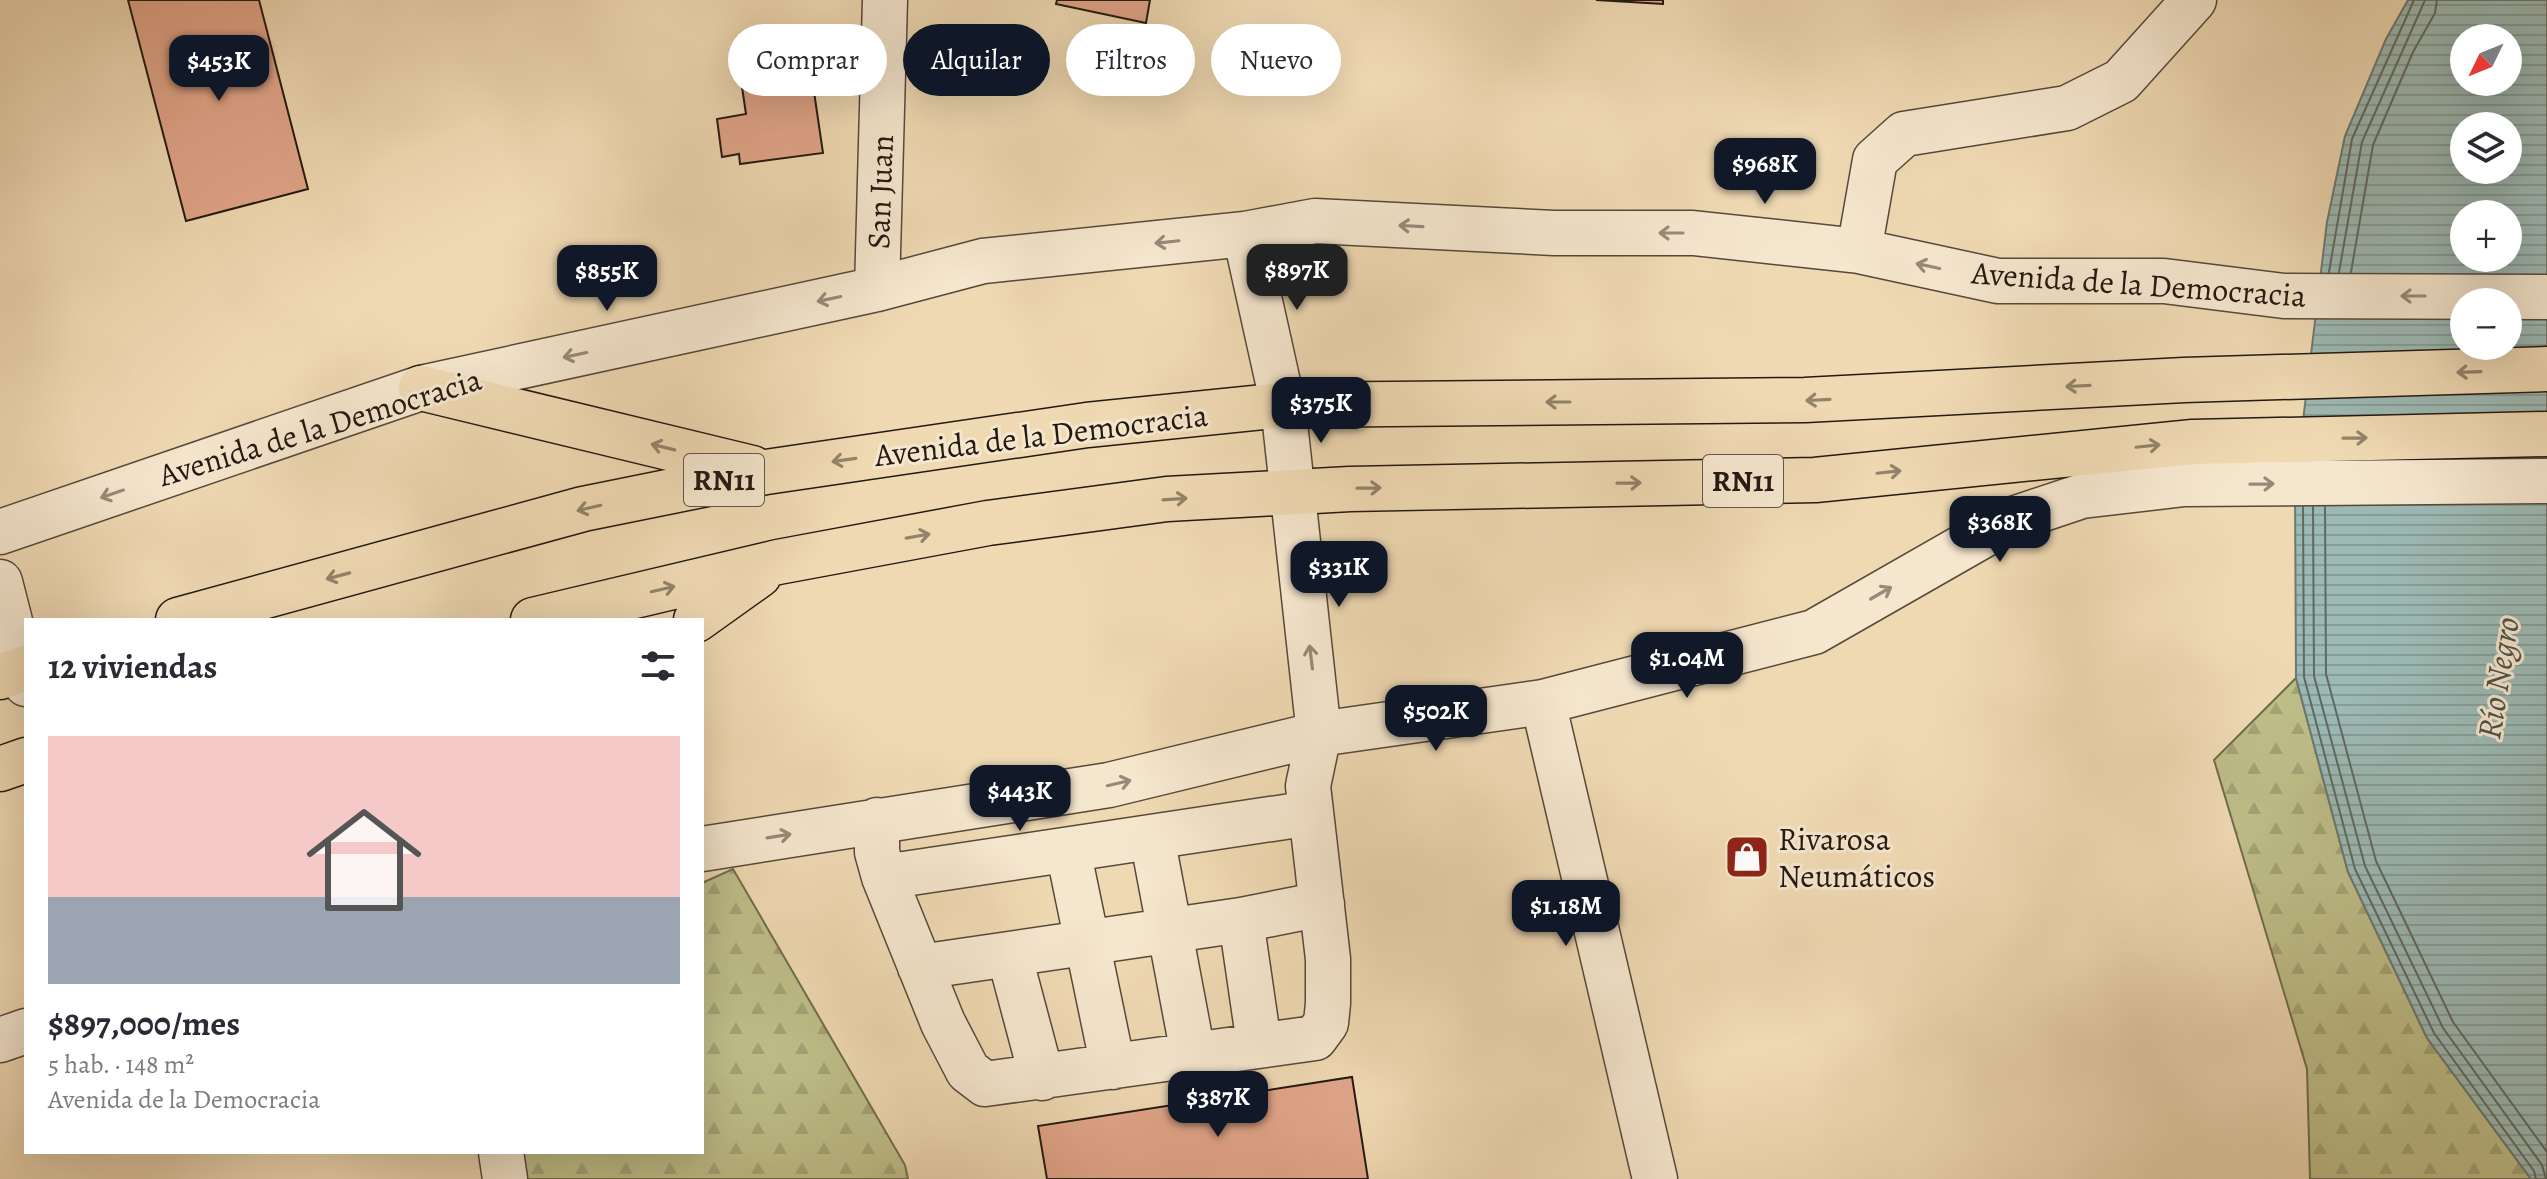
<!DOCTYPE html>
<html lang="es">
<meta charset="utf-8">
<style>
:root{--surface:#fff;--page:#f7f7f7;--text:#2b2b33;--muted:#7c7c81;--line:#e1e1e2;--accent:#111827}
body{margin:0;font-family:Alegreya,serif;background:var(--page);color:var(--text);height:100vh;display:flex;flex-direction:column;font-size:30px;white-space:nowrap}
*{box-sizing:border-box;margin:0}
p{font-size:26px;color:var(--muted)}
.icon{flex:none;width:44px;height:44px;fill:none;stroke:currentColor;stroke-width:2;stroke-linecap:round;stroke-linejoin:round}
.map{position:relative;flex:1;overflow:hidden}
.sheet{position:absolute;left:24px;top:618px;width:680px;height:536px;display:flex;flex-direction:column;background:var(--surface);border-radius:0px;box-shadow:0 8px 32px #0002}
.sheet>*{flex:none}
.top-card{position:absolute;left:728px;top:24px;width:760px;height:72px;display:flex;gap:16px}
.needle{width:52px;rotate:227deg}
.controls{position:absolute;left:2450px;top:24px;display:grid;gap:16px}
.controls a{display:grid;place-items:center;width:72px;height:72px;border-radius:50%;background:var(--surface);box-shadow:0 8px 32px #0002;font-size:40px}
.price{position:absolute;translate:-50% -68px;padding:0 18px;border-radius:16px;background:var(--accent);color:#fff;font-size:26px;line-height:52px;filter:drop-shadow(0 2px 4px #0008)}
.price::after{content:'';position:absolute;left:50%;top:48px;width:24px;height:18px;margin-left:-12px;background:inherit;clip-path:polygon(0 0,100% 0,50% 100%)}
.price.selected{background:#222;color:#fff}
ul{padding:0;list-style:none}
li{display:grid;align-content:center;gap:16px;height:424px;padding:0 24px}
li+li{border-top:2px solid var(--line)}
li span{display:grid;place-items:center;height:248px;border-radius:0px;color:#555}
li>.icon{margin-inline-start:auto}
span .icon{width:144px;height:144px;fill:#fffc;stroke-width:1}
li b{font-size:34px}
h2{display:flex;justify-content:space-between;align-items:center;height:96px;padding:0 24px;font-size:34px}
.chip{padding:0 28px;border-radius:36px;background:var(--surface);box-shadow:0 8px 32px #0002;font-size:28px;line-height:72px}
.chip.selected{background:var(--accent);color:#fff}
.map>svg:first-child{display:block}
</style>
<div class="map">
<svg width="2547" height="1179" viewBox="0 0 2547 1179">
<defs>
<pattern id="forest-firs" width="22" height="20" patternUnits="userSpaceOnUse" patternTransform="scale(2)"><rect width="22" height="20" fill="#bebe89"/><path d="M5 1l3.5 6h-7zM16 11l3.5 6h-7z" fill="#a3a375"/></pattern>
<pattern id="water-rules" width="6" height="5" patternUnits="userSpaceOnUse" patternTransform="scale(2)"><rect width="6" height="5" fill="#9cb9b4"/><path d="M0 2.5h6" fill="none" stroke="#869e9a"/></pattern>
</defs>
<rect width="100%" height="100%" fill="#efd9b3"/>
<filter id="stains"><feTurbulence type="fractalNoise" baseFrequency=".0025" numOctaves="4"/><feColorMatrix values="0 0 0 0 .2 0 0 0 0 .09 0 0 0 0 .02 0 0 0 .5 -.17"/></filter>
<radialGradient id="worn" r=".72"><stop offset=".6" stop-color="#630" stop-opacity="0"/><stop offset="1" stop-color="#630" stop-opacity=".3"/></radialGradient>
<path fill="url(#forest-firs)" stroke="#706c4d" stroke-width="2" d="M2296,678l52,194 79,166 104,141h-221l-3,-110 -93,-309z
M733,869l172,296 3,14h-409l2,-27h201v-269z"/>
<path fill="url(#water-rules)" stroke="#6b7973" stroke-width="2" fill-rule="evenodd" d="M2408,0h139v1179h-16l-104,-141 -79,-166 -52,-194 -1,-191 32,-265 18,-86 41,-97zM2464,38h44v44h-44zM2464,126h44v44h-44zM2464,214h44v44h-44zM2464,302h44v44h-44z"/>
<g fill="none" stroke-linecap="round" stroke-linejoin="round">
<path stroke="#5f6962" stroke-width="2" d="M2329,272l23,-133 62,-139
M2339,272l23,-130 63,-142
M2351,272l22,-127 40,-93 22,-39 2,-13
M2303,507l1,170 51,192 79,164 100,138 2,8
M2313,507l1,169 51,190 78,162 99,137 4,14
M2325,507l1,167 50,187 77,161 94,130"/>
</g>
<path fill="#e1a589" stroke="#221911" stroke-width="2" d="M128,0h131l49,189 -122,32z
M1057,0h93l-4,23 -90,-19z
M1596,0h67v4z
M808,51l15,102 -83,11 -1,-10 -17,3 -5,-38 29,-5 -8,-54z
M1352,1077l16,102h-321l-9,-53z"/>
<g fill="none" stroke-linecap="round" stroke-linejoin="round">
<g stroke="#55493a" stroke-width="47">
<path id="minor" d="M1859,251l16,-91 29,-26 163,-26 54,-27 73,-81
M877,289l8,-289
M0,532l421,-144 456,-99 106,-28 262,-27 70,-13 239,12h139l166,18 139,30h166l120,15 263,1
M0,582l26,102
M1543,702l112,477
M877,820v32l7,25 59,146 25,48 17,13 330,-46 11,-15 2,-20v-44l-20,-173 11,-52 -36,-329 -38,-171
M1152,837l41,217
M702,849l407,-64 210,-51 224,-32 271,-70 196,-112 72,-24 102,-12 363,-3
M1068,850l45,217
M884,877l427,-64
M1241,920l18,124
M1009,954l33,124
M920,967l321,-47 81,-16
M0,1040l26,-9
M501,1152l4,27"/>
</g>
<g stroke="#221911" stroke-width="47">
<path id="highway" d="M421,388l331,80
M178,620l405,-111 183,-37 321,-47 196,-20 522,-5 379,-20 363,-11
M533,620l245,-58 210,-39 179,-24 183,-10 465,-9 378,-38 354,-8
M696,620l63,-45
M0,677l26,-9
M0,769l26,-9"/>
</g>
<use href="#minor" stroke="#f5e6ce" stroke-width="44"/>
<use href="#highway" stroke="#efd9b3" stroke-width="44"/>
</g>
<defs><path id="oneway-shaft" d="M-6 0H5M1.5-3L5.5 0L1.5 3" fill="none" stroke-width="1.6" stroke-linecap="round" stroke-linejoin="round" transform="scale(2)"/></defs>
<g stroke="#968a79">
<use href="#oneway-shaft" transform="translate(1411 226) rotate(-177)"/>
<use href="#oneway-shaft" transform="translate(1671 233) rotate(180)"/>
<use href="#oneway-shaft" transform="translate(1167 242) rotate(174)"/>
<use href="#oneway-shaft" transform="translate(1928 266) rotate(-168)"/>
<use href="#oneway-shaft" transform="translate(2413 296) rotate(-180)"/>
<use href="#oneway-shaft" transform="translate(829 299) rotate(168)"/>
<use href="#oneway-shaft" transform="translate(575 355) rotate(168)"/>
<use href="#oneway-shaft" transform="translate(2262 484) rotate(-1)"/>
<use href="#oneway-shaft" transform="translate(112 494) rotate(161)"/>
<use href="#oneway-shaft" transform="translate(1881 593) rotate(-30)"/>
<use href="#oneway-shaft" transform="translate(1311 657) rotate(-97)"/>
<use href="#oneway-shaft" transform="translate(1119 783) rotate(-13)"/>
<use href="#oneway-shaft" transform="translate(779 836) rotate(-9)"/>
</g>
<g stroke="#93836a">
<use href="#oneway-shaft" transform="translate(2469 372) rotate(178)"/>
<use href="#oneway-shaft" transform="translate(2078 386) rotate(177)"/>
<use href="#oneway-shaft" transform="translate(1818 400) rotate(177)"/>
<use href="#oneway-shaft" transform="translate(1558 402) rotate(180)"/>
<use href="#oneway-shaft" transform="translate(2355 438) rotate(-1)"/>
<use href="#oneway-shaft" transform="translate(2148 446) rotate(-6)"/>
<use href="#oneway-shaft" transform="translate(663 447) rotate(-166)"/>
<use href="#oneway-shaft" transform="translate(844 460) rotate(172)"/>
<use href="#oneway-shaft" transform="translate(1889 472) rotate(-6)"/>
<use href="#oneway-shaft" transform="translate(1629 483) rotate(-1)"/>
<use href="#oneway-shaft" transform="translate(1369 488) rotate(-1)"/>
<use href="#oneway-shaft" transform="translate(1175 499) rotate(-4)"/>
<use href="#oneway-shaft" transform="translate(589 508) rotate(167)"/>
<use href="#oneway-shaft" transform="translate(918 536) rotate(-10)"/>
<use href="#oneway-shaft" transform="translate(338 576) rotate(165)"/>
<use href="#oneway-shaft" transform="translate(663 589) rotate(-13)"/>
</g>
<defs>
<g id="shop-square" transform="scale(2.3)"><rect x="-9" y="-9" width="18" height="18" rx="4" fill="#8f2418" stroke="#f5e6ce"/><path d="M-5-2.5h2.3a2.7 3.5 0 0 1 5.4 0H5L5.5 6h-11ZM-1.5-2.5h3a1.5 2.3 0 0 0-3 0Z" fill="#fff"/></g>
</defs>
<g fill-rule="evenodd">
<use href="#shop-square" x="1747" y="857"/>
</g>
<g text-anchor="middle" dominant-baseline="central" stroke-width="6" stroke-linejoin="round" paint-order="stroke">
<g fill="#f5e6ce" stroke="#61564a" stroke-width="2">
<rect x="684" y="454" width="80" height="52" rx="6"/>
<rect x="1703" y="455" width="80" height="52" rx="6"/>
</g>
<g font-size="30" font-weight="bold" fill="#221911">
<text x="724" y="480">RN11</text>
<text x="1743" y="481">RN11</text>
</g>
<g font-size="32" fill="#221911" stroke="#f5e6ce">
<text transform="translate(880 192) rotate(-88)">San Juan</text>
<text transform="translate(2139 284) rotate(4)">Avenida de la Democracia</text>
<text transform="translate(320 427) rotate(-17)">Avenida de la Democracia</text>
<text transform="translate(1041 435) rotate(-7)">Avenida de la Democracia</text>
</g>
<g font-size="32" fill="#221911" stroke="#f5e6ce" text-anchor="start">
<text x="1778" y="839">Rivarosa<tspan x="1778" dy="37">Neumáticos</tspan></text>
</g>
<g font-size="34" font-style="italic" fill="#4d514a" stroke="#f5e6ce">
<text transform="translate(2498 678) rotate(-81)">Río Negro</text>
</g>
</g>
<rect width="100%" height="100%" filter="url(#stains)"/>
<rect width="100%" height="100%" fill="url(#worn)"/>
</svg>
<div class="controls">
<a><svg class="needle" viewBox="-14 -14 28 28"><path d="M0-13l5 13h-10z" fill="#e53935"/><path d="M0 13l5-13h-10z" fill="#7c7c81"/></svg></a>
<a><svg class="icon" aria-label="layers" viewBox="0 0 24 24"><path d="M12 4l9 5-9 5-9-5zM3 14l9 5 9-5"/></svg></a>
<a>+</a>
<a>−</a>
</div>
<b class="price" style="left:219px;top:103px">$453K</b>
<b class="price" style="left:1765px;top:206px">$968K</b>
<b class="price selected" style="left:1297px;top:312px">$897K</b>
<b class="price" style="left:607px;top:313px">$855K</b>
<b class="price" style="left:1321px;top:445px">$375K</b>
<b class="price" style="left:2000px;top:564px">$368K</b>
<b class="price" style="left:1339px;top:609px">$331K</b>
<b class="price" style="left:1687px;top:700px">$1.04M</b>
<b class="price" style="left:1436px;top:753px">$502K</b>
<b class="price" style="left:1020px;top:833px">$443K</b>
<b class="price" style="left:1566px;top:948px">$1.18M</b>
<b class="price" style="left:1218px;top:1139px">$387K</b>
<div class="top-card">
<a class="chip">Comprar</a>
<a class="chip selected">Alquilar</a>
<a class="chip">Filtros</a>
<a class="chip">Nuevo</a>
</div>
<section class="sheet">
<h2>12 viviendas<svg class="icon" aria-label="filters" viewBox="0 0 24 24"><path d="M4 7h16M4 17h16"/><circle cx="9" cy="7" r="2"/><circle cx="15" cy="17" r="2"/></svg></h2>
<ul>
<li><span style="background:linear-gradient(#f6c9c9 65%,#9aa5b1 0)"><svg class="icon" aria-label="home" viewBox="0 0 24 24"><path d="M3 11l9-7 9 7M6 9v11h12V9"/></svg></span><div><b>$897,000/mes</b><p>5 hab. · 148 m²</p><p>Avenida de la Democracia</p></div></li>
</ul>
</section>
</div>
